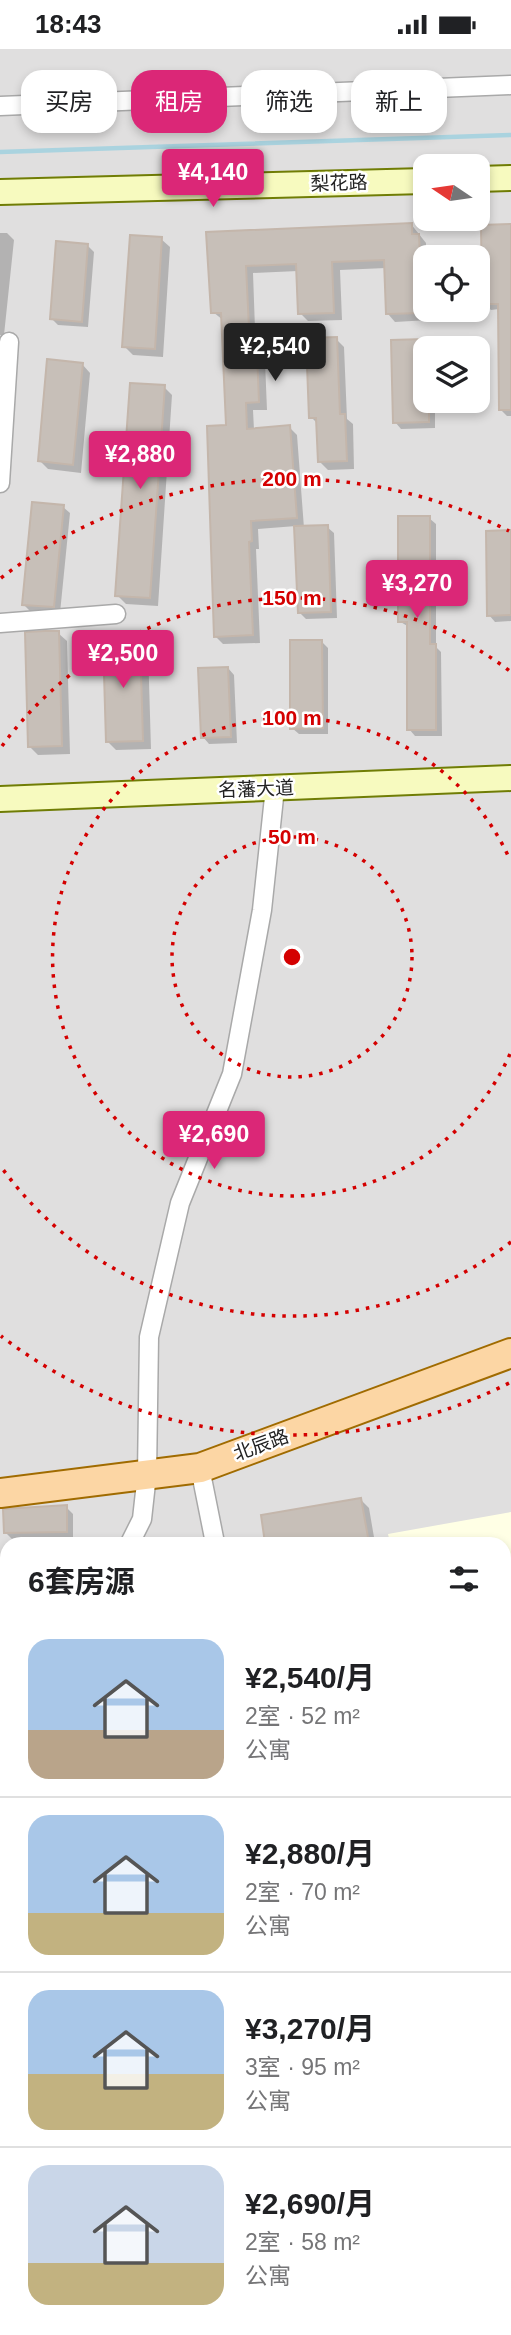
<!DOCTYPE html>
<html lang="zh">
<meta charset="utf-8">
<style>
:root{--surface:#fff;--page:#f2f2f2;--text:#202124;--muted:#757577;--line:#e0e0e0;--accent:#db2777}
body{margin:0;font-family:Arial,"Noto Sans SC",sans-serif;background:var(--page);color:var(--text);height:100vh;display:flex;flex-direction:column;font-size:26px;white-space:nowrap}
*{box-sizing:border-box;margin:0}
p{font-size:23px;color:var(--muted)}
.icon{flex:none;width:38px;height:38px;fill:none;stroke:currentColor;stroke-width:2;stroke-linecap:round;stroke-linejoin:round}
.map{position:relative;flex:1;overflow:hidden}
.side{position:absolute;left:0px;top:1488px;width:511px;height:800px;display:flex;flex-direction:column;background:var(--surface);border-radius:21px 21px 0 0;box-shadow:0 4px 10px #0003}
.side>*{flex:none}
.banner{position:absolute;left:21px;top:21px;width:469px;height:63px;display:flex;gap:14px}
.needle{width:46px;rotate:283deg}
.fabs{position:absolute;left:413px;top:105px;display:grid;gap:14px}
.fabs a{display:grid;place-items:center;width:77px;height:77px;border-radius:14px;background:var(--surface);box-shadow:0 4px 10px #0003;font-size:35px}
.price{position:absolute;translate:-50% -60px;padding:0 16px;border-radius:7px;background:var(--accent);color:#fff;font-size:23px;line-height:46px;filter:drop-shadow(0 2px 4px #0008)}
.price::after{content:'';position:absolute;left:50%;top:42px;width:21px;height:16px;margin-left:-10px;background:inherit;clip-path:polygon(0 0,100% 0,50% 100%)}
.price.on{background:#222;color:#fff}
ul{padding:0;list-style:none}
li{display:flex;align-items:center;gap:21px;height:175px;padding:0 28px}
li+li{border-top:2px solid var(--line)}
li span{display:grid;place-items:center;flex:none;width:196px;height:140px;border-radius:21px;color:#555}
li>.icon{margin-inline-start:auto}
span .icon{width:84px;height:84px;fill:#fffc;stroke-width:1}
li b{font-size:30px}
h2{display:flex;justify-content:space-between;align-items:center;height:84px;padding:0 28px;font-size:30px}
.pill{padding:0 24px;border-radius:21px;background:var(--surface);box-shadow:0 4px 10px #0003;font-size:24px;line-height:63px}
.pill.on{background:var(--accent);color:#fff}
.status{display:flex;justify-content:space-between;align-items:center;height:49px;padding:0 35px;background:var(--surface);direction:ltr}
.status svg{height:19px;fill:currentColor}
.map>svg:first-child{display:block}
</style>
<div class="status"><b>18:43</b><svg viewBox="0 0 49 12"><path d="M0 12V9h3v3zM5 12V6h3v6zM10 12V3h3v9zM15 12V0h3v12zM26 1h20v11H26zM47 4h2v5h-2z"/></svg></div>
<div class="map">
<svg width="511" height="2286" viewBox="0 0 511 2286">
<rect width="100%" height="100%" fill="#f2efe9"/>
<path fill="#e0dfdf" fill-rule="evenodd" d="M0,0h511v2286h-511zM425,117h53v53h-53zM425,208h53v53h-53zM425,299h53v53h-53zM7,1494h497v786h-497z"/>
<path fill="#ffffe5" d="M511,1463v241l-7,1v-211h-114l-2,-9z"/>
<path fill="#0003" d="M411,175l15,19 -1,67h4v10l-34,2 -7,-8 -2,-46 -46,2 2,50 -34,1 -8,-8 -2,-42 -45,2 2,56 9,8 3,73h-14l1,20 35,-3 8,8 7,93 23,-1 7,6 3,85 -31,1 -6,-6 -4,-87 -38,3 1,20h-3l4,94 -37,1 -8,-8 12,-209 -4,-107 -10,-8 -5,-79z
M511,177v190h-4l-6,-6 -2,-101 -8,1 -7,-7z
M0,184h7l7,7 -10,95h-4z
M161,190l9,8 -7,110 -30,-2 -9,-9z
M87,196l7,7 -6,75 -30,-2 -6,-6z
M336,290l8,8 3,72 6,5 1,45 -26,1 -9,-9 -1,-37 -7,-7z
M393,292h34l7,6 -9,1v53h10v27l-34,1 -6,-7z
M82,315l8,9 -9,100 -33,-4 -8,-8z
M164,338l8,8 -14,211 -32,-2 -9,-9z
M63,458l7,6 -10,100 -30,-2 -6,-6z
M429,469l7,6v123l5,5 1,84h-27l-6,-7v-102l-10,-6z
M511,483v89l-16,1 -6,-7z
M58,584l9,8 3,113 -32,1 -9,-9z
M139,591l9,8 3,101 -35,1 -8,-8z
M322,593l6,6v86h-29l-7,-6z
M228,619l6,7 3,68 -28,1 -6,-7z
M361,1451l8,8 6,35h-108l-4,-27z
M66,1458l7,7v23l-61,2 -7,-7z"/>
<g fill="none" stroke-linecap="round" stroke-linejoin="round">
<path stroke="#aad3df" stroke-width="4.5" d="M0,103l511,-17"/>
</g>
<path fill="#c7bfb8" stroke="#c4b6ab" stroke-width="2" d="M412,174v11h7l3,79 -36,1 -2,-54 -52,2 2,51 -36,1 -2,-50 -50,2 3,62h7l3,74 -13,1 1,26 43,-4 7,93 -46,3 1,20 -3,1 4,93 -39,2 -7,-211 19,-1 -5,-112h-10l-5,-81z
M511,175v186h-12l-1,-106h-16l-1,-79z
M130,186l32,2 -7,112 -33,-2z
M56,192l32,3 -6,78 -32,-3z
M337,288l3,77h5l2,47 -29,1 -2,-44h-7l-3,-80z
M425,290v62h4v21l-36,1 -2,-83z
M47,310l36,4 -10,102 -35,-4z
M130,334l35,2 -15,213 -35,-2z
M32,453l32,3 -10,102 -32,-2z
M398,467h32v128h6v86h-29v-108h-9z
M328,476l3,87 -33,1 -4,-87z
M511,481v85l-24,1 -1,-85z
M45,582h14l3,115 -34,1 -3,-115z
M140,589l3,103 -37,1 -3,-103z
M290,591h32l1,88 -33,1z
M228,618l3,70 -30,1 -3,-70z
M361,1449l8,45h-104l-4,-28z
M67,1456v27l-63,1 -1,-24z"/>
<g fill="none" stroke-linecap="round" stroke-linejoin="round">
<g stroke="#a9a9a9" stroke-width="21">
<path id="minor" d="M0,57l511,-21
M0,434l9,-141
M0,574l116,-9
M200,1419l15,75
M130,1494l12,-24 5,-45 2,-137 31,-134 52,-129 30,-164 13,-122
M0,1983l7,-22"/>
</g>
<g stroke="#707d05" stroke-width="28">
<path id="secondary" d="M478,130l33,-1
M0,143l425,-11
M0,750l511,-21"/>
</g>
<g stroke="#a06b00" stroke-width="32">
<path id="primary" d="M0,1444l200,-25 311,-115"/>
</g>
<use href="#minor" stroke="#fff" stroke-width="18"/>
<use href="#secondary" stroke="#f7fabf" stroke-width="24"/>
<use href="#primary" stroke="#fcd6a4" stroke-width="28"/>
</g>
<g fill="none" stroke="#d40000" stroke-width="3.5" stroke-dasharray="3.5 7">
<circle cx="292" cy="908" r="120"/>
<path d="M510 1005A239 239 0 1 1 510 811"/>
<path d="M511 1193A359 359 0 0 1 2 1119M2 697A359 359 0 0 1 511 623"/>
<path d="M509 1334A478 478 0 0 1 1 1287M1 529A478 478 0 0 1 509 482"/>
</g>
<g text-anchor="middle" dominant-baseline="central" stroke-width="5" stroke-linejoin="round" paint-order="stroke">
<g font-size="19" fill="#222" stroke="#fff">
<text transform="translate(339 134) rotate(-2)">梨花路</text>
<text transform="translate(256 740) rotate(-2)">名藩大道</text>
<text transform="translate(261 1396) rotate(-20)">北辰路</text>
</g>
</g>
<circle cx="292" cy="908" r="10" fill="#d40000" stroke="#fff" stroke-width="3.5"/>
<g font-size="21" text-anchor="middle" font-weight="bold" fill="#d40000" stroke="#fff" stroke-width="5" stroke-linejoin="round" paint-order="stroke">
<text x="292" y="437">200 m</text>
<text x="292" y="556">150 m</text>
<text x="292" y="676">100 m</text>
<text x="292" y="795">50 m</text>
</g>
</svg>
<div class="fabs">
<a><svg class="needle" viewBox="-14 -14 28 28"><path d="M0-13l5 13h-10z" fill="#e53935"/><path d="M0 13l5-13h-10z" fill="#757577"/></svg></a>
<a><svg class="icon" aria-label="locate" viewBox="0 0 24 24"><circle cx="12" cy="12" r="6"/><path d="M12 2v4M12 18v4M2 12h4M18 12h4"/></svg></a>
<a><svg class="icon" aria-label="layers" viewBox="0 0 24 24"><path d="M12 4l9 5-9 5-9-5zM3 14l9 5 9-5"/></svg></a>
</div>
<b class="price" style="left:213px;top:160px">¥4,140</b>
<b class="price on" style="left:275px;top:334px">¥2,540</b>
<b class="price" style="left:140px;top:442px">¥2,880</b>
<b class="price" style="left:417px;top:571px">¥3,270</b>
<b class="price" style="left:123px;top:641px">¥2,500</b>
<b class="price" style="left:214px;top:1122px">¥2,690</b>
<div class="banner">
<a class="pill">买房</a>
<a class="pill on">租房</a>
<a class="pill">筛选</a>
<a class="pill">新上</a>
</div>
<section class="side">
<h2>6套房源<svg class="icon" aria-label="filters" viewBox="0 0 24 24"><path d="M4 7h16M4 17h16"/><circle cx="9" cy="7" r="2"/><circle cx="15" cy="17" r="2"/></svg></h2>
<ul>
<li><span style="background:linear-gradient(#a9c7e8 65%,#b9a48a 0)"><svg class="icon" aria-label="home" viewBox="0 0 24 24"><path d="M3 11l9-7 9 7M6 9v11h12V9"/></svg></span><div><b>¥2,540/月</b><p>2室 · 52 m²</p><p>公寓</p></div></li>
<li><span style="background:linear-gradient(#a9c7e8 70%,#c2b280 0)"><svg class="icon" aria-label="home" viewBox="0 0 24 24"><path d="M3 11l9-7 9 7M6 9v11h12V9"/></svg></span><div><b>¥2,880/月</b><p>2室 · 70 m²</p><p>公寓</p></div></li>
<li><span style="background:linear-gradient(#a9c7e8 60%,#c2b280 0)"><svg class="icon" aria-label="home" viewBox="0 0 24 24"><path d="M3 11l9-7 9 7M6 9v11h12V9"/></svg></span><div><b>¥3,270/月</b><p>3室 · 95 m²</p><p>公寓</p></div></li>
<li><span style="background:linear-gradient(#c9d6e8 70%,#c2b280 0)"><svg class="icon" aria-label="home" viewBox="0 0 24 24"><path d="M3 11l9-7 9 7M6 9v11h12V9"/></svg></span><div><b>¥2,690/月</b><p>2室 · 58 m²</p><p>公寓</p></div></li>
</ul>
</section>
</div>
